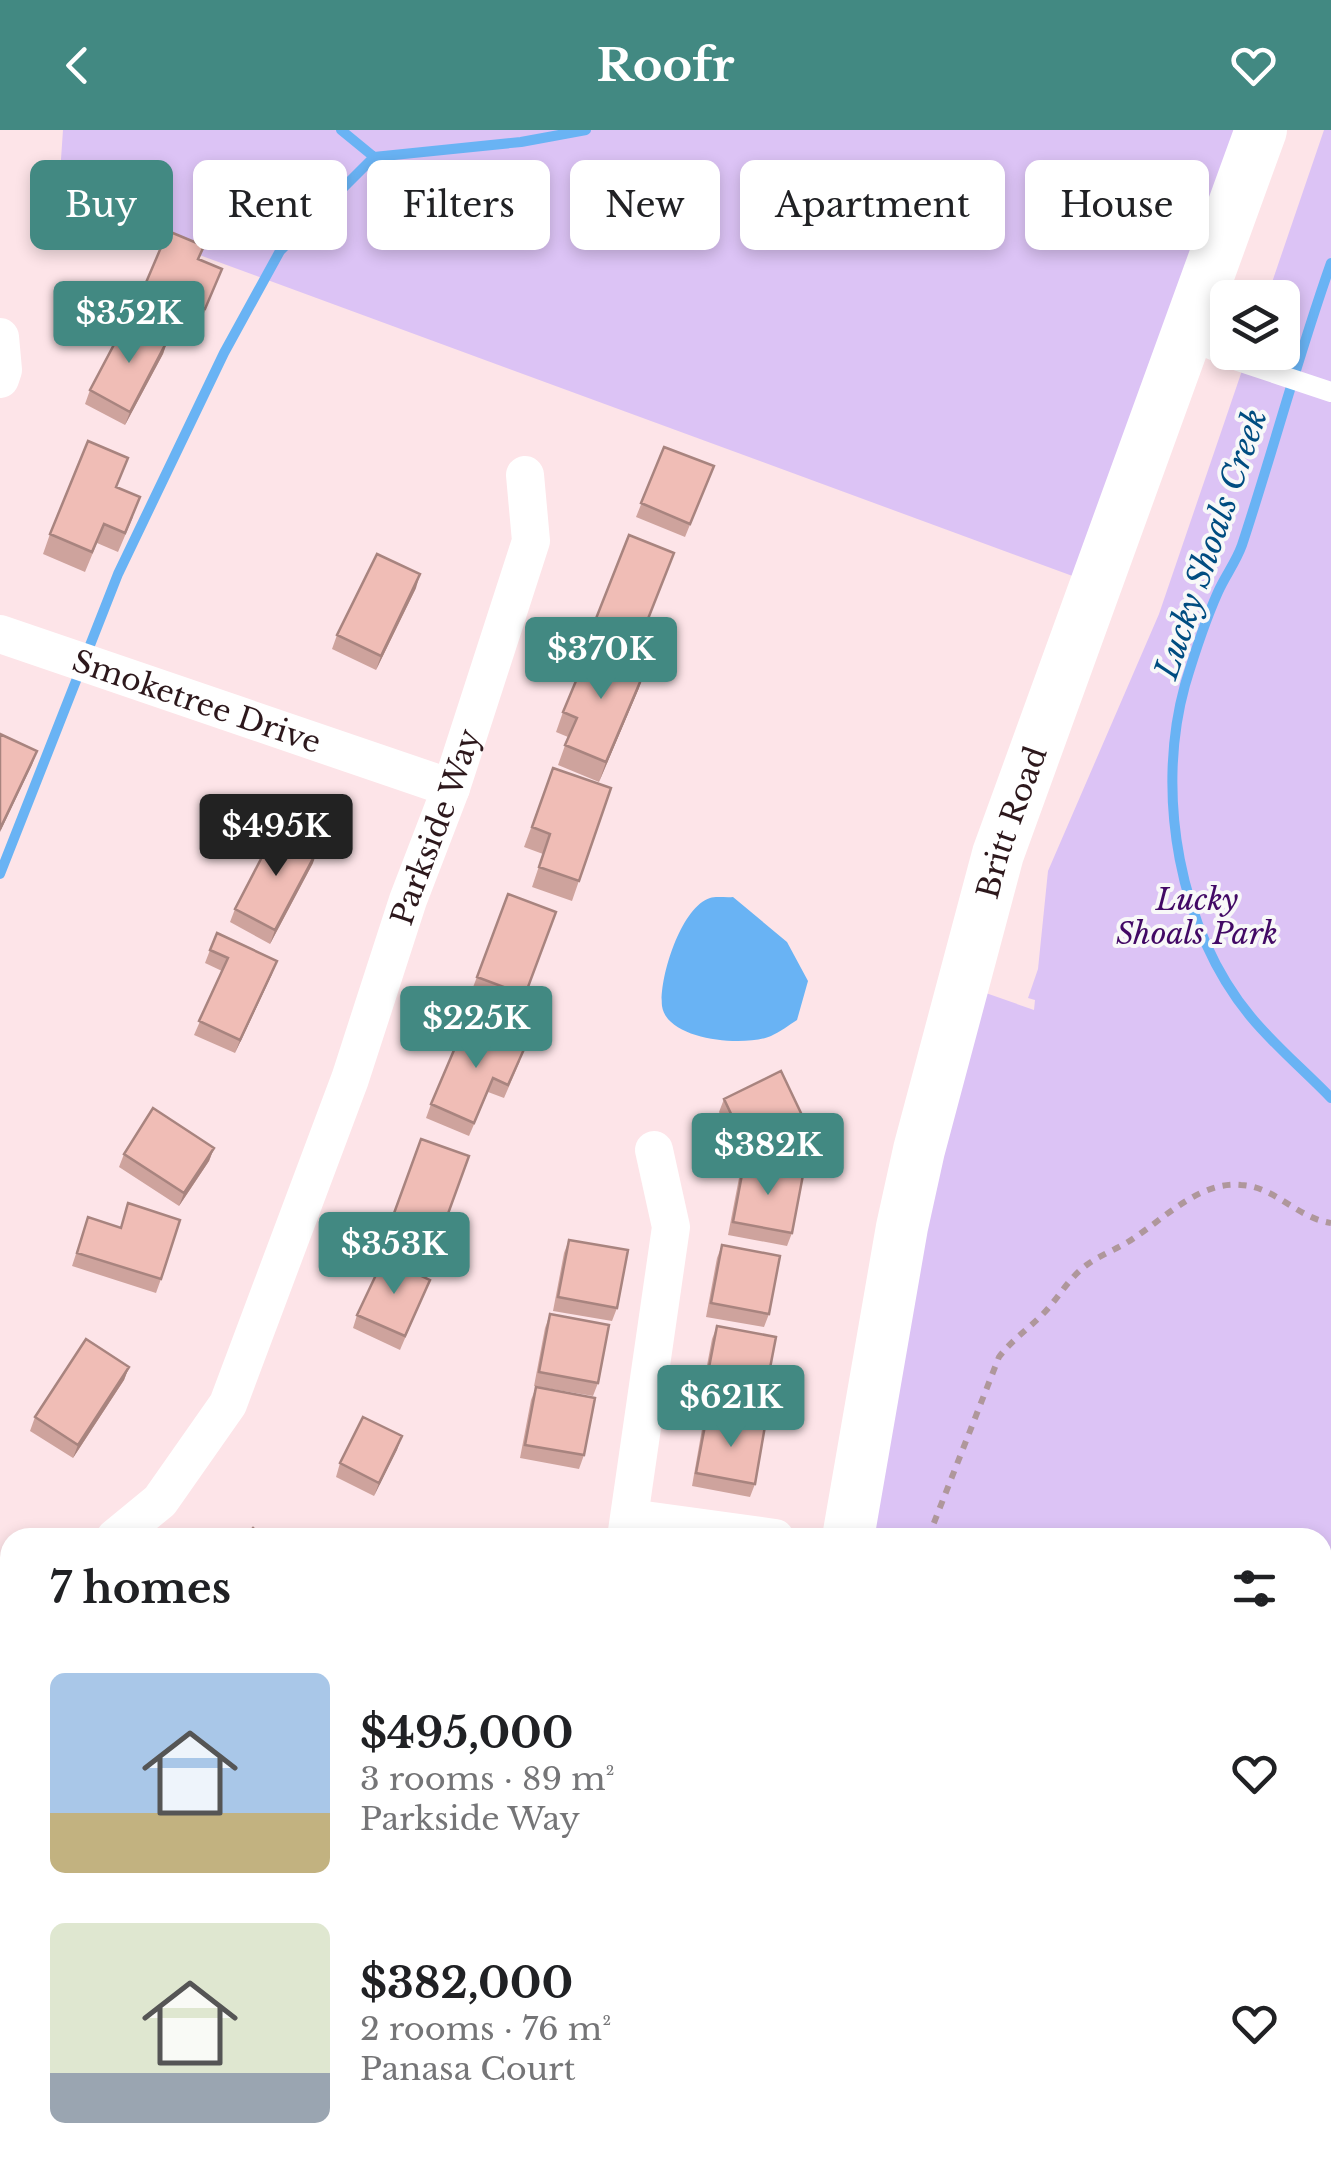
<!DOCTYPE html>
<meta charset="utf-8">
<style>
:root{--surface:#fff;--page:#f6f6f6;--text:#202124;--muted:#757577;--accent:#428982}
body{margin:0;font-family:"Libre Baskerville",serif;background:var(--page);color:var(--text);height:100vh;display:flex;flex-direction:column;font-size:38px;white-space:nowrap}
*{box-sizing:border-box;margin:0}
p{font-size:32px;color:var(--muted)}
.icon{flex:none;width:55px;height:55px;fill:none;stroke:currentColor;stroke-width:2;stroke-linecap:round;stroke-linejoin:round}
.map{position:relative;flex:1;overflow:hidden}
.drawer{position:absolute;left:0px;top:1398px;width:1332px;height:642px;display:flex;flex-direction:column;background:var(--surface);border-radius:30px 30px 0 0;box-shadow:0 5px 15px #0003}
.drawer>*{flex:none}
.top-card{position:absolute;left:30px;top:30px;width:1272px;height:90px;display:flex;gap:20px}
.buttons{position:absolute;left:1210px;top:150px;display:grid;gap:20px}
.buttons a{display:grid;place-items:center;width:90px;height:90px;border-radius:15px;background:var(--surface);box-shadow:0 5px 15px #0003;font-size:50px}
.price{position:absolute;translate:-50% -85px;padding:0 22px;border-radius:10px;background:var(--accent);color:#fff;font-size:32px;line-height:65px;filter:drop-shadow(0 2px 5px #0008)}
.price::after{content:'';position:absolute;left:50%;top:60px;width:30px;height:22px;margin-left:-15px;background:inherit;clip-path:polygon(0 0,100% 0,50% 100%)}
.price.active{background:#222;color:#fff}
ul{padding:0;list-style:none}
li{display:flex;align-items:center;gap:30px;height:250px;padding:0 50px}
li span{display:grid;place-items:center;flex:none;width:280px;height:200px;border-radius:15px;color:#555}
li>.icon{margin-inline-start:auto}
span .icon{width:120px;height:120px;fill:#fffc;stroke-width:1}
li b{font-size:42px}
h2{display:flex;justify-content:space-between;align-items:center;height:120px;padding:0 50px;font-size:42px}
.tag{padding:0 35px;border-radius:15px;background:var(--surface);box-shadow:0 5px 15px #0003;font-size:35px;line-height:90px}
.tag.active{background:var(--accent);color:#fff}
header{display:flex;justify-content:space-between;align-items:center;height:130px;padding:0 50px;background:var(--accent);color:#fff;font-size:45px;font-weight:800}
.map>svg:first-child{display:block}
</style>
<header><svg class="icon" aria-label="back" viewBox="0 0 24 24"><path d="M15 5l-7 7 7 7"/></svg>Roofr<svg class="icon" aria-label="heart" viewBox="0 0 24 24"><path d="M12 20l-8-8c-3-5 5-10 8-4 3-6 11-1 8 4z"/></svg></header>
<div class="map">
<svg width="1331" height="2038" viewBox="0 0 1331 2038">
<rect width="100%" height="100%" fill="#fde4e8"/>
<path fill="#dcc3f5" d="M63,0h1178l-163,448 -1020,-375z
M1324,0h7v2038h-621l3,-8h609v-622l-477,-1 98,-559 91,32 1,-10 -7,-2 10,-29 10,-98 111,-257 89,-261 34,-1v-54l-15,-1z"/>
<path fill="#69b3f4" d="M733,767l54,45 21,39 -11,39c-8,5 -17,12 -26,16 -26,11 -104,5 -109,-30 -3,-28 19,-99 48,-108 6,-2 17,0 23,-1z"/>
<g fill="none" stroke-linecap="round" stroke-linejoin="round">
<path stroke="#69b3f4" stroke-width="10" d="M341,0l33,27 147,-15 65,-12
M1331,133c-33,93 -58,188 -89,282 -6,17 -17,31 -24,47 -13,29 -24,63 -33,93 -30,108 -6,246 66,332 24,29 54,54 80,81
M0,744l118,-300 106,-221 56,-102 94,-94"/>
<path stroke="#af979b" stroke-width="6" stroke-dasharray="8 8" stroke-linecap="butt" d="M928,1408l71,-181c13,-17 28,-27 43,-42 17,-17 26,-37 46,-51 14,-10 32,-16 46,-26 32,-21 66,-57 107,-53 35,2 56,33 90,38
M798,2038l1,-8"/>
<path stroke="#fff" stroke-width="20" d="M1188,209l47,21 96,32"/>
<g stroke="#fff" stroke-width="38">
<path d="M0,207l3,33 -3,9"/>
<path id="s1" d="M0,504l451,154"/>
<path d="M630,1388l145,20"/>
<path id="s2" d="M115,1408l45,-37 68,-97 122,-325 58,-179 43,-112 80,-247 -6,-66"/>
<path d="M626,1408l45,-311 -17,-77"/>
<path d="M0,1461l10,-3"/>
<path d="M481,2038l3,-8"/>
</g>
<g stroke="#fff" stroke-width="52">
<path id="s3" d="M848,1408l54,-311 17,-77 79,-296 263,-724"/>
<path d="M722,2038l2,-8"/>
</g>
</g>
<path fill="#cea39d" d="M168,101l36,15 -5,14 23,9 -22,54 -19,-8 -12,29 -2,-1 -4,11 -38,71 -40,-21 5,-14 40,-69z
M664,317l50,19 -29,71 -49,-20z
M116,357l17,30 -15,35 -21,-9 -12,29 -42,-18 7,-20z
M629,405l45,18 -39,100 -45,-19z
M416,458l-40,82 -44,-21 5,-14z
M639,558l-40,94 -41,-17 10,-28 -12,-5 7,-20z
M553,638l58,20 -39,113 -40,-14 11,-33 -19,-7z
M313,733l-43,81 -40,-22 5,-13z
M508,764l48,18 -36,96 -48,-18z
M210,820l62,24 -37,79 -41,-18 28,-64 -17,-8z
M520,931l-16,37 -16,-6 -19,44 -43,-18 5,-14z
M724,969l80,45 -47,23 35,66 -5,13 -59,-11 11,-57 5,-14 -25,-52z
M421,1009l48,17 -37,101 -47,-17z
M214,1018l-5,13 -30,45 -60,-39 5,-13z
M88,1087l73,62 -5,14 -84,-27z
M569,1110l48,68 -5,13 -59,-10 11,-58z
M722,1115l47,69 -5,13 -58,-10 11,-59z
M430,1150l-30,70 -47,-22 4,-13z
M550,1184l48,69 -5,13 -59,-10 11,-58z
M717,1196l48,68 -5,14 -59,-11 11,-58z
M129,1237l-5,13 -51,78 -43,-27 5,-14z
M536,1257l48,68 -5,14 -59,-11 11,-58z
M707,1285l48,69 -5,13 -58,-11 10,-57z
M402,1306l-28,60 -38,-19 4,-14z
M416,2030h21l-2,4z
M578,2030h21l-1,4z"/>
<path fill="#a8847f" d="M167,211l-4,13 -38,71 5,-13z
M420,444l-4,14 -40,82 5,-14z
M646,538l-7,20 -40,94 7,-20z
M37,621l-5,14 -32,67v-3z
M318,719l-5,14 -43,81 5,-14z
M277,831l-5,13 -37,79 5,-13z
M809,1000l-5,14 -57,27 5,-13z
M214,1018l-5,13 -30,45 5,-13z
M129,1237l-5,13 -51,78 5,-13z
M402,1306l-5,14 -23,46 5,-13z
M10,1594v13l-10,1v-12z
M10,1832v8l-10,11v-8z"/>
<path fill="#f0bdb6" stroke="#a8847f" stroke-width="2.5" d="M168,101l36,15 -6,13 24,10 -17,40 -19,-7 -12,29 -41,-18z
M127,190l40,21 -37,71 -40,-22z
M88,311l40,17 -12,29 24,10 -15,36 -21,-9 -12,28 -42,-18z
M664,317l50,19 -24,58 -49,-21z
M629,405l45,18 -34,86 -45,-18z
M377,424l43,20 -39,82 -44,-21z
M591,515l55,23 -40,94 -41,-17 12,-27 -14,-6z
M0,604l37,17 -37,78z
M553,638l58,20 -32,93 -40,-14 11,-33 -18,-7z
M277,698l41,21 -43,81 -40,-21z
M508,764l48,18 -31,83 -48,-18z
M217,803l60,28 -37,79 -41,-19 29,-63 -18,-8z
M466,892l59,25 -17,38 -15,-7 -19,45 -43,-19z
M781,941l28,59 -57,28 -28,-59z
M153,978l61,40 -30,45 -60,-39z
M421,1009l48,17 -32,88 -48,-17z
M744,1034l59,11 -11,58 -59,-11z
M128,1073l52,17 -19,59 -84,-26 11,-36 33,11z
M569,1110l59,10 -11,58 -59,-11z
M722,1115l58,11 -11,58 -58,-11z
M384,1128l46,22 -25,56 -48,-21z
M550,1184l59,11 -11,58 -59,-11z
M717,1196l59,11 -11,57 -59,-11z
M86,1209l43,28 -51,78 -43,-28z
M536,1257l59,11 -11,57 -59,-10z
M707,1285l58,11 -10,58 -59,-11z
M363,1287l39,19 -23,47 -39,-20z
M253,1398l10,10h-19z
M10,1543v51l-10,2v-52z
M0,1793l10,9v30l-10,11z
M373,2030h32l27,5v3h-61z
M535,2030l44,8h-46z"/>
<g text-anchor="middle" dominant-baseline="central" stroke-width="8" stroke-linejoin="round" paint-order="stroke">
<g font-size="30" fill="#2d181c" stroke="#f8f8f8">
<text stroke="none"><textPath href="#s1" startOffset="208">Smoketree Drive</textPath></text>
<text stroke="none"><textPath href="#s3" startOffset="735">Britt Road</textPath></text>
<text stroke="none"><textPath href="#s2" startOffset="790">Parkside Way</textPath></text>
</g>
<g font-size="30" font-style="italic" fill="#420965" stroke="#f8f8f8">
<text x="1197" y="769">Lucky<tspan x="1197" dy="34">Shoals Park</tspan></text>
</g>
<g font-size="32" font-style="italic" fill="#004d81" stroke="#f8f8f8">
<text transform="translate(1211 414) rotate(-71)">Lucky Shoals Creek</text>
</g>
</g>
</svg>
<div class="buttons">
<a><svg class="icon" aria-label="layers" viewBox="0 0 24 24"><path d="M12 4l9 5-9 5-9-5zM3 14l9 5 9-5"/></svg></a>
</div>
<b class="price" style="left:129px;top:236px">$352K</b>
<b class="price" style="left:601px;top:572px">$370K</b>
<b class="price active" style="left:276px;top:749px">$495K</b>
<b class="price" style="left:476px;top:941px">$225K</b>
<b class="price" style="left:768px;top:1068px">$382K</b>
<b class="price" style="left:394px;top:1167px">$353K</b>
<b class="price" style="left:731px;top:1320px">$621K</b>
<div class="top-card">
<a class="tag active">Buy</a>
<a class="tag">Rent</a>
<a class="tag">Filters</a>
<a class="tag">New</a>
<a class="tag">Apartment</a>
<a class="tag">House</a>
</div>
<section class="drawer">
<h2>7 homes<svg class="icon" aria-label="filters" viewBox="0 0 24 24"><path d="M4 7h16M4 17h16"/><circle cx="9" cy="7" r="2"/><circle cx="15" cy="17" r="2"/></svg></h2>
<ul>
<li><span style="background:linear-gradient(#a9c7e8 70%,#c2b280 0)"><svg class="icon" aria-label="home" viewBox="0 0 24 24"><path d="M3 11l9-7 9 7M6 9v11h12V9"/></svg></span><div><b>$495,000</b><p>3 rooms · 89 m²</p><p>Parkside Way</p></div><svg class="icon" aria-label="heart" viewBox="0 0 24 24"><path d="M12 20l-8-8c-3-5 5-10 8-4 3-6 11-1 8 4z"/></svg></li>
<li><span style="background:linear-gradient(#dfe7d0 75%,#9aa5b1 0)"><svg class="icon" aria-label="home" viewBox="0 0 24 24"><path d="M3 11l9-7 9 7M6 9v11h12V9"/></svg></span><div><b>$382,000</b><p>2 rooms · 76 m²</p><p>Panasa Court</p></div><svg class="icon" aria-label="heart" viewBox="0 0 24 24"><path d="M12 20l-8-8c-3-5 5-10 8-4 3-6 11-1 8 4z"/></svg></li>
</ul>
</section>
</div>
